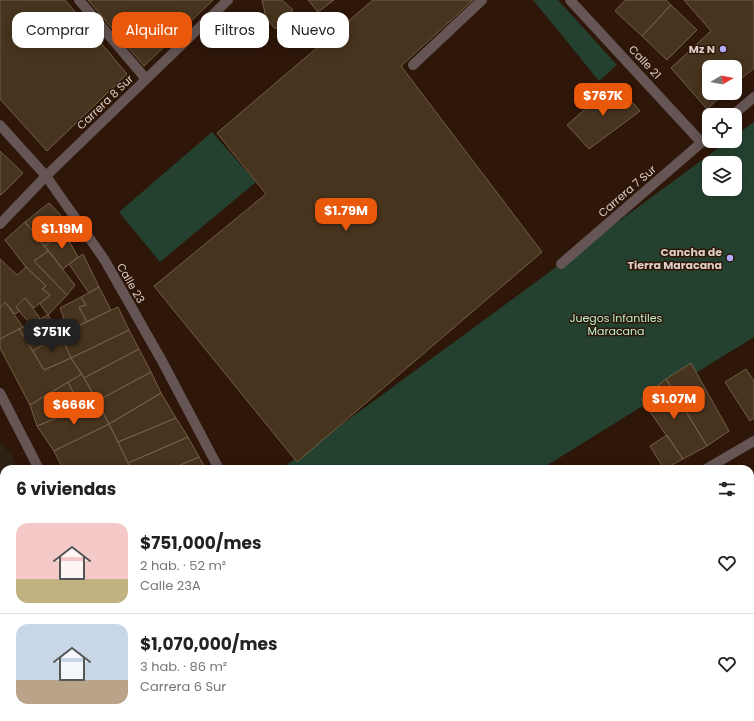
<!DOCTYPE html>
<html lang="es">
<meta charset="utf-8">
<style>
:root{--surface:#fff;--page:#f2f2f2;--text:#222;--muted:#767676;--line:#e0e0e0;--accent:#ea580c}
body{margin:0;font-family:Poppins,sans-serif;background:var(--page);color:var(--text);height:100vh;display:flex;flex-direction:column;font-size:15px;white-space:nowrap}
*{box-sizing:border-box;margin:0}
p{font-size:13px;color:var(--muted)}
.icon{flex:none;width:22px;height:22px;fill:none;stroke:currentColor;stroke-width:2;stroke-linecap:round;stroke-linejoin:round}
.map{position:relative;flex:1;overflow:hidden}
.panel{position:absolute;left:0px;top:465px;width:754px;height:256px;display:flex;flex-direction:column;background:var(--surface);border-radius:12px 12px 0 0;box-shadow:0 2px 10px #0003}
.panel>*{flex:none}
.hud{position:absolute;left:12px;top:12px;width:400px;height:36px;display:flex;gap:8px}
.needle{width:26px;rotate:80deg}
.tools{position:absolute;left:702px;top:60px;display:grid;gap:8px}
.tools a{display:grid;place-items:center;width:40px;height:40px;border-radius:8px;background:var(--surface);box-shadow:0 2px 10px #0003;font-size:20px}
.price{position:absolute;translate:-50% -34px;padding:0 9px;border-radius:8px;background:var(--accent);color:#fff;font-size:13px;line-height:26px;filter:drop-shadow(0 1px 2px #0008)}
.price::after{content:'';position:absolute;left:50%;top:24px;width:12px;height:9px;margin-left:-6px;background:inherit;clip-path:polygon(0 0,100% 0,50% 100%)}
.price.on{background:#222;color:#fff}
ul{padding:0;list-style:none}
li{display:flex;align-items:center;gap:12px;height:100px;padding:0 16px}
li+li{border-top:1px solid var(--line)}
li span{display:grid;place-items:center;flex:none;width:112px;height:80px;border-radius:12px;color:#555}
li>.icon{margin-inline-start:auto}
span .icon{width:48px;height:48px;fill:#fffc;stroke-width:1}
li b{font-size:17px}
h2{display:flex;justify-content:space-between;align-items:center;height:48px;padding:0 16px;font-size:17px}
.chip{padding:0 14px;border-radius:12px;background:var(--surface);box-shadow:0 2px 10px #0003;font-size:14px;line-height:36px}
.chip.on{background:var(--accent);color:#fff}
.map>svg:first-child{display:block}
</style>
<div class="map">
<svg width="754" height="721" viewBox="0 0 754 721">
<rect width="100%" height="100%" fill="#2e1609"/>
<path fill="#2d2214" d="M0,443l11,11 8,15h-15v32l-4,-5z"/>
<path fill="#244130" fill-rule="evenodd" d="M533,0h25l59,65 -18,16z
M754,122v215l-213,132h-260l447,-328h7v-5zM709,163h26v26h-26z
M212,132l44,50 -96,80 -41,-50z
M14,717h227l-4,4h-222z"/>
<path fill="#47341e" stroke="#735e47" d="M0,0h65l62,74 -80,77 -47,-52z
M88,0h125l-69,66z
M262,0h20l11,10 -18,19 -9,-12z
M308,0h26l-16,12z
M373,0h100l-72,66 141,186 -245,210 -143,-176 112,-92 -49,-61z
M625,0h41l5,5 -29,31 -27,-25z
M684,0h70v68l-19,16v-17h-26v26h16l-18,16 -36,-41 40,-37z
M671,5l26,25 -30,30 -25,-24z
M615,83l25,28 -51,38 -22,-24z
M0,151l23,22 -22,22 -1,-1z
M49,203l20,21 -24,22 -20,-24z
M25,222l23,29 -14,10 33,34 -19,20 -8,-11 10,-9 -8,-6 4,-3 -20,-19 -21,-27z
M63,230l15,27 -15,12 -18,-23z
M48,251l27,34 -8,10 -33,-34z
M83,254l16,33 -10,6 -20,-29z
M0,259l17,16 9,-8 20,19 -4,3 8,6 -16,13 -9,-10 -9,9 4,4 -5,3 -10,-12 -5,5z
M99,287l12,23 -24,12 -8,-15 7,-2 -5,-8z
M81,297l5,8 -7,2 8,15 -27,12 -6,-11 10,-4 -4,-11z
M25,298l15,20 -10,6 -14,-17z
M5,302l18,25 -23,12v-32z
M118,307l11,23 -58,28 -11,-24z
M48,315l12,19 -27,17 -14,-22z
M19,329l25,41 27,-12 11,16 -52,31 -30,-57v-9z
M129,330l10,19 -55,29 -13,-20z
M60,334l11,24 -27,12 -11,-19z
M139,349l12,23 -54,29 -13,-23z
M691,363l38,68 -22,15 -41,-67z
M746,369l8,12v37l-4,3 -25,-39z
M151,372l10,21 -52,31 -12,-23z
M82,374l15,27 -28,12 -6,-8 13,-7 -8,-16z
M666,379l41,67 -24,13 -42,-60z
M68,382l8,16 -13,7 6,8 -32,13 -7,-21z
M161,393l15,25 -58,24 -9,-18z
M97,401l12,23 -55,27 -17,-25z
M176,418l12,19 -60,26 -10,-21z
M109,424l22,45h-68l-9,-18z
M667,435l16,24 -19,10 -14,-23z
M188,437l11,20 -28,12h-40l-3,-6z
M199,457l7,12h-35z
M0,496l4,5v12l-4,4z
M0,635l4,3v24l-4,6z
M0,709l4,3v5h6l-2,4h-8z
M587,717h50l-3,4h-50z
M663,717h22l5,4h-24z
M698,717h27l6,4h-36z"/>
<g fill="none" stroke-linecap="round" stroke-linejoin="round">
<path stroke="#655555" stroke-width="10" d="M79,0l67,79
M570,0l131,142
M413,65l69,-65
M733,115l21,-18
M0,125l46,51 58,83 58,102 57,108
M0,224l46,-48 182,-176
M561,264l148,-128
M0,393l39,76
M706,469l48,-28
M750,483l4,-5
M0,617l4,4
M750,705l4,3
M356,717l4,4
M327,721l5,-4
M554,721l3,-4"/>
</g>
<g fill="#b1adfa" stroke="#2e1609" stroke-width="1.5">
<circle cx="723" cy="49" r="4"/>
<circle cx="730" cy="258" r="4"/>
</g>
<g text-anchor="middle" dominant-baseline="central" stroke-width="3" stroke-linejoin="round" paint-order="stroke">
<g font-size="11" font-weight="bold" fill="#decec5" stroke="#2e1609" text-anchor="end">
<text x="715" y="49">Mz N</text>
<text x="722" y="252">Cancha de<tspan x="722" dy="13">Tierra Maracana</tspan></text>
</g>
<g font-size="11" fill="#decec5" stroke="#2e1609">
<text transform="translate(645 62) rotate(47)">Calle 21</text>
<text transform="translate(105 102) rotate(-44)">Carrera 8 Sur</text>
<text transform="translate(627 191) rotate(-41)">Carrera 7 Sur</text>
<text transform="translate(131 283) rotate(60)">Calle 23</text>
</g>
<g font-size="11" fill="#b9f3cf" stroke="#2e1609">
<text x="616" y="318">Juegos Infantiles<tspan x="616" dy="13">Maracana</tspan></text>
</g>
</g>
</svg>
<div class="tools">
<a><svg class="needle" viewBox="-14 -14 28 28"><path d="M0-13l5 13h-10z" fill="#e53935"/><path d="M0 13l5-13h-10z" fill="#767676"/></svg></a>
<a><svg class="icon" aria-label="locate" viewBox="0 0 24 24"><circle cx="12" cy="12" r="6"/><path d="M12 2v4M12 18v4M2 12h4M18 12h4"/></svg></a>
<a><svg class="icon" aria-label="layers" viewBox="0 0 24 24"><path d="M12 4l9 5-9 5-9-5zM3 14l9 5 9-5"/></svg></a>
</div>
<b class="price" style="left:603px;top:117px">$767K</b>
<b class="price" style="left:346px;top:232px">$1.79M</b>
<b class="price" style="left:62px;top:250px">$1.19M</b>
<b class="price on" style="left:52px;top:353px">$751K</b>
<b class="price" style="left:674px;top:420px">$1.07M</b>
<b class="price" style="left:74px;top:426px">$666K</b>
<div class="hud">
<a class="chip">Comprar</a>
<a class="chip on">Alquilar</a>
<a class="chip">Filtros</a>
<a class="chip">Nuevo</a>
</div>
<section class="panel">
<h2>6 viviendas<svg class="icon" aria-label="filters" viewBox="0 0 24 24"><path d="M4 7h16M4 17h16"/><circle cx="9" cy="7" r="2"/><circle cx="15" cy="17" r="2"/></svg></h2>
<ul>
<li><span style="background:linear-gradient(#f6c9c9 70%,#c2b280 0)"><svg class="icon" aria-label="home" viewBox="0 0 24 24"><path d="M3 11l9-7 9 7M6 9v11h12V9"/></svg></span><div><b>$751,000/mes</b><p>2 hab. · 52 m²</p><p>Calle 23A</p></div><svg class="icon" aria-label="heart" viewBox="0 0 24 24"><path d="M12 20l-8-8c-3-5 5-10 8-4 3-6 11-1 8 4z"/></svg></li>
<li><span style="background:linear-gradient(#c9d6e8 70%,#b9a48a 0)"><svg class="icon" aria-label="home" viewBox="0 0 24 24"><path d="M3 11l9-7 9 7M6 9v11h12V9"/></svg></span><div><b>$1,070,000/mes</b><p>3 hab. · 86 m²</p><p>Carrera 6 Sur</p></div><svg class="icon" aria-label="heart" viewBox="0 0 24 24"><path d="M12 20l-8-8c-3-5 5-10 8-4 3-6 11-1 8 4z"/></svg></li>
</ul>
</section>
</div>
